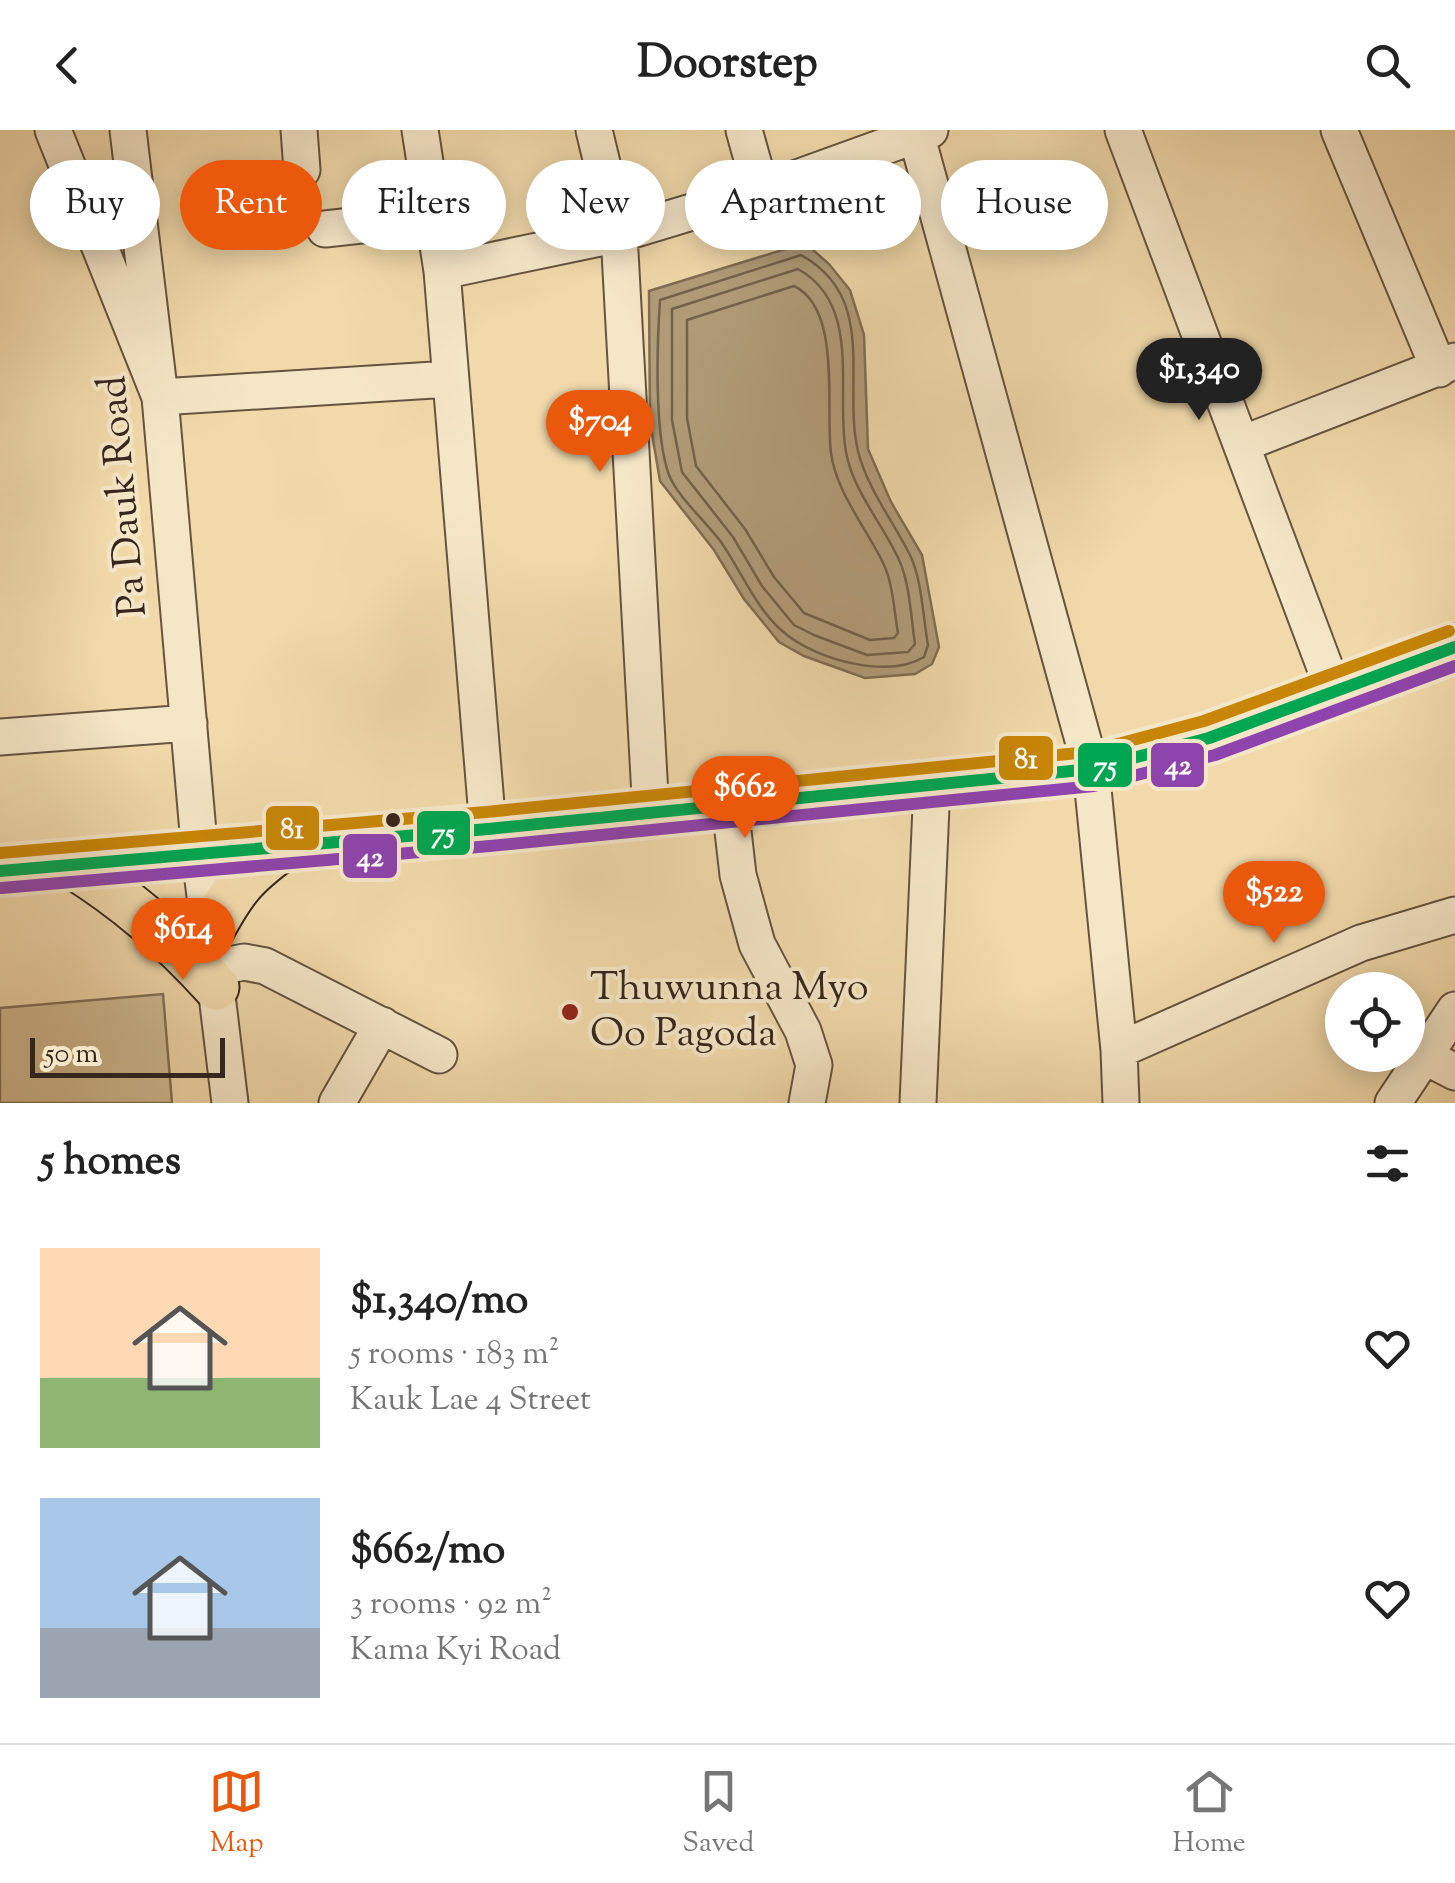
<!DOCTYPE html>
<meta charset="utf-8">
<style>
:root{--surface:#fff;--page:#f2f2f2;--text:#222;--muted:#767676;--line:#e0e0e0;--accent:#ea580c}
body{margin:0;font-family:"Sorts Mill Goudy",serif;background:var(--page);color:var(--text);height:100vh;display:flex;flex-direction:column;font-size:38px;white-space:nowrap}
*{box-sizing:border-box;margin:0}
p{font-size:32px;color:var(--muted)}
.icon{flex:none;width:55px;height:55px;fill:none;stroke:currentColor;stroke-width:2;stroke-linecap:round;stroke-linejoin:round}
.map{position:relative;height:973px;overflow:hidden}
.drawer{display:flex;flex-direction:column;background:var(--surface);flex:1}
.drawer>*{flex:none}
.hud{position:absolute;left:30px;top:30px;width:1395px;height:90px;display:flex;gap:20px}
.fabs{position:absolute;left:1325px;top:842px;display:grid;gap:20px}
.fabs a{display:grid;place-items:center;width:100px;height:100px;border-radius:50%;background:var(--surface);box-shadow:0 5px 25px #0003;font-size:50px}
.scale{position:absolute;left:30px;bottom:25px;width:195px;box-sizing:border-box;padding-left:10px;border:5px solid #37261c;border-top:0;font-size:28px;line-height:35px;white-space:nowrap;color:#37261c;-webkit-text-stroke:8px #f6e6c8;paint-order:stroke}
.price{position:absolute;translate:-50% -85px;padding:0 22px;border-radius:35px;background:var(--accent);color:#fff;font-size:32px;line-height:65px;filter:drop-shadow(0 2px 5px #0008)}
.price::after{content:'';position:absolute;left:50%;top:60px;width:30px;height:22px;margin-left:-15px;background:inherit;clip-path:polygon(0 0,100% 0,50% 100%)}
.price.current{background:#222;color:#fff}
ul{padding:0;list-style:none}
li{display:flex;align-items:center;gap:30px;height:250px;padding:0 40px}
li span{display:grid;place-items:center;flex:none;width:280px;height:200px;border-radius:0px;color:#555}
li>.icon{margin-inline-start:auto}
span .icon{width:120px;height:120px;fill:#fffc;stroke-width:1}
li b{font-size:42px}
h2{display:flex;justify-content:space-between;align-items:center;height:120px;padding:0 40px;font-size:42px}
.pill{padding:0 35px;border-radius:45px;background:var(--surface);box-shadow:0 5px 25px #0003;font-size:35px;line-height:90px}
.pill.current{background:var(--accent);color:#fff}
header{display:flex;justify-content:space-between;align-items:center;height:130px;padding:0 40px;background:var(--surface);font-size:45px;font-weight:700}
.tabs{display:flex;justify-content:space-around;align-items:center;height:140px;border-top:2px solid var(--line);background:var(--surface);font-size:28px;color:var(--muted)}
.tabs a{display:grid;justify-items:center;gap:5px}
.tabs .current{color:var(--accent)}
.map>svg:first-child{display:block}
</style>
<header><svg class="icon" aria-label="back" viewBox="0 0 24 24"><path d="M15 5l-7 7 7 7"/></svg>Doorstep<svg class="icon" aria-label="search" viewBox="0 0 24 24"><circle cx="10" cy="10" r="6"/><path d="M15 15l6 6"/></svg></header>
<div class="map">
<svg width="1455" height="973" viewBox="0 0 1455 973">
<rect width="100%" height="100%" fill="#f1d9aa"/>
<filter id="stains"><feTurbulence type="fractalNoise" baseFrequency=".002" numOctaves="4"/><feColorMatrix values="0 0 0 0 .2 0 0 0 0 .09 0 0 0 0 .02 0 0 0 .5 -.17"/></filter>
<radialGradient id="worn" r=".72"><stop offset=".6" stop-color="#630" stop-opacity="0"/><stop offset="1" stop-color="#630" stop-opacity=".3"/></radialGradient>
<path fill="#d1bb92" stroke="#847057" stroke-width="2.5" d="M163,864l9,109h-172v-95z"/>
<path fill="#b29c7a" stroke="#816d54" stroke-width="2.5" d="M805,113l24,21 21,26 14,45 4,114 23,53 31,53 17,92 -7,17 -17,10 -50,4 -61,-22 -25,-14 -35,-43 -30,-49 -54,-69 -10,-59 -1,-131z"/>
<g fill="none" stroke-linecap="round" stroke-linejoin="round">
<path stroke="#74614b" stroke-width="2.5" d="M801,125c78,43 41,128 57,196 9,37 35,70 52,104 12,25 13,62 18,90l-4,12c-36,22 -105,3 -137,-22 -30,-23 -45,-63 -66,-93 -14,-19 -44,-46 -52,-67 -15,-41 -12,-130 -9,-175z
M798,139c65,36 37,124 48,183 7,40 38,73 54,110 10,24 11,56 15,82l-7,8 -41,3 -53,-20 -20,-10 -32,-39 -29,-49 -51,-65 -10,-52v-111z
M794,156c48,23 31,121 37,167 5,39 36,76 53,112 9,19 10,46 14,68l-4,5 -24,2 -66,-27 -30,-36 -29,-48 -49,-63 -9,-48v-98z"/>
<g stroke="#665340" stroke-width="39">
<path id="minor" d="M53,0l107,267 290,-18
M128,0l32,267 40,458 30,248
M299,0l3,40
M420,0l22,141 46,558
M594,0l25,104 32,580
M744,0l17,61
M915,0l176,639 28,281 2,53
M1123,0l212,564
M1339,0l100,239
M325,99l109,-12
M442,141l177,-37 142,-43 169,-61
M1242,314l213,-83
M0,607l189,-14
M730,675l8,70 19,69 46,87 11,34 -7,38
M214,838l30,-6 21,4 174,89
M1119,920l242,-107 94,-28
M1424,926l31,16
M337,973l45,-78
M918,973l14,-319
M1393,973l62,-93"/>
</g>
<g stroke="#37261c" stroke-width="49">
<path id="major" d="M72,735c55,34 101,74 144,122
M0,741l488,-42 603,-60 118,-31 126,-44 120,-47
M210,802c23,-42 33,-56 72,-84"/>
</g>
<use href="#minor" stroke="#f6e6c8" stroke-width="35"/>
<use href="#major" stroke="#f1d9aa" stroke-width="45"/>
<g stroke="#f6e6c8" stroke-width="20">
<path id="bus-1" d="M0,741l488,-42 603,-60 118,-31 246,-91"/>
</g>
<g stroke="#f6e6c8" stroke-width="20">
<path id="bus-2" d="M2,758l488,-42 604,-60 121,-31 240,-89"/>
</g>
<g stroke="#f6e6c8" stroke-width="20">
<path id="bus-3" d="M0,723l486,-41 602,-60 116,-31 245,-90"/>
</g>
<use href="#bus-1" stroke="#00a651" stroke-width="12"/>
<use href="#bus-2" stroke="#8e44ad" stroke-width="12"/>
<use href="#bus-3" stroke="#c78607" stroke-width="12"/>
</g>
<circle fill="#37261c" stroke="#f6e6c8" stroke-width="4" cx="393" cy="690" r="9"/>
<circle fill="#8f2418" stroke="#f6e6c8" stroke-width="4" cx="570" cy="882" r="10"/>
<g text-anchor="middle" dominant-baseline="central" stroke-width="8" stroke-linejoin="round" paint-order="stroke">
<g font-size="40" fill="#37261c" stroke="#f6e6c8">
<text transform="translate(125 366) rotate(-95)">Pa Dauk Road</text>
</g>
<g font-size="40" fill="#37261c" stroke="#f6e6c8" text-anchor="start">
<text x="590" y="859">Thuwunna Myo<tspan x="590" dy="46">Oo Pagoda</tspan></text>
</g>
</g>
<g stroke="#f6e6c8" stroke-width="4">
<rect x="997" y="604" width="58" height="48" rx="10" fill="#c78607"/>
<rect x="1149" y="611" width="57" height="48" rx="10" fill="#8e44ad"/>
<rect x="1076" y="611" width="58" height="48" rx="10" fill="#00a651"/>
<rect x="264" y="674" width="57" height="48" rx="10" fill="#c78607"/>
<rect x="415" y="679" width="57" height="48" rx="10" fill="#00a651"/>
<rect x="341" y="702" width="58" height="48" rx="10" fill="#8e44ad"/>
</g>
<g font-size="28" text-anchor="middle" font-weight="bold" fill="#fff">
<text x="1026" y="638">81</text>
<text x="1178" y="644">42</text>
<text x="1105" y="645">75</text>
<text x="292" y="708">81</text>
<text x="443" y="712">75</text>
<text x="370" y="736">42</text>
</g>
<rect width="100%" height="100%" filter="url(#stains)"/>
<rect width="100%" height="100%" fill="url(#worn)"/>
</svg>
<div class="fabs">
<a><svg class="icon" aria-label="locate" viewBox="0 0 24 24"><circle cx="12" cy="12" r="6"/><path d="M12 2v4M12 18v4M2 12h4M18 12h4"/></svg></a>
</div>
<div class="scale">50 m</div>
<b class="price current" style="left:1199px;top:293px">$1,340</b>
<b class="price" style="left:600px;top:345px">$704</b>
<b class="price" style="left:745px;top:711px">$662</b>
<b class="price" style="left:1274px;top:816px">$522</b>
<b class="price" style="left:183px;top:853px">$614</b>
<div class="hud">
<a class="pill">Buy</a>
<a class="pill current">Rent</a>
<a class="pill">Filters</a>
<a class="pill">New</a>
<a class="pill">Apartment</a>
<a class="pill">House</a>
</div>
</div>
<section class="drawer">
<h2>5 homes<svg class="icon" aria-label="filters" viewBox="0 0 24 24"><path d="M4 7h16M4 17h16"/><circle cx="9" cy="7" r="2"/><circle cx="15" cy="17" r="2"/></svg></h2>
<ul>
<li><span style="background:linear-gradient(#ffd9b3 65%,#8fb573 0)"><svg class="icon" aria-label="home" viewBox="0 0 24 24"><path d="M3 11l9-7 9 7M6 9v11h12V9"/></svg></span><div><b>$1,340/mo</b><p>5 rooms · 183 m²</p><p>Kauk Lae 4 Street</p></div><svg class="icon" aria-label="heart" viewBox="0 0 24 24"><path d="M12 20l-8-8c-3-5 5-10 8-4 3-6 11-1 8 4z"/></svg></li>
<li><span style="background:linear-gradient(#a9c7e8 65%,#9aa5b1 0)"><svg class="icon" aria-label="home" viewBox="0 0 24 24"><path d="M3 11l9-7 9 7M6 9v11h12V9"/></svg></span><div><b>$662/mo</b><p>3 rooms · 92 m²</p><p>Kama Kyi Road</p></div><svg class="icon" aria-label="heart" viewBox="0 0 24 24"><path d="M12 20l-8-8c-3-5 5-10 8-4 3-6 11-1 8 4z"/></svg></li>
</ul>
</section>
<nav class="tabs">
<a class="current"><svg class="icon" aria-label="map" viewBox="0 0 24 24"><path d="M3 6l6-2 6 2 6-2v14l-6 2-6-2-6 2zM9 4v14M15 6v14"/></svg>Map</a>
<a><svg class="icon" aria-label="saved" viewBox="0 0 24 24"><path d="M7 4h10v16l-5-4-5 4z"/></svg>Saved</a>
<a><svg class="icon" aria-label="home" viewBox="0 0 24 24"><path d="M3 11l9-7 9 7M6 9v11h12V9"/></svg>Home</a>
</nav>
